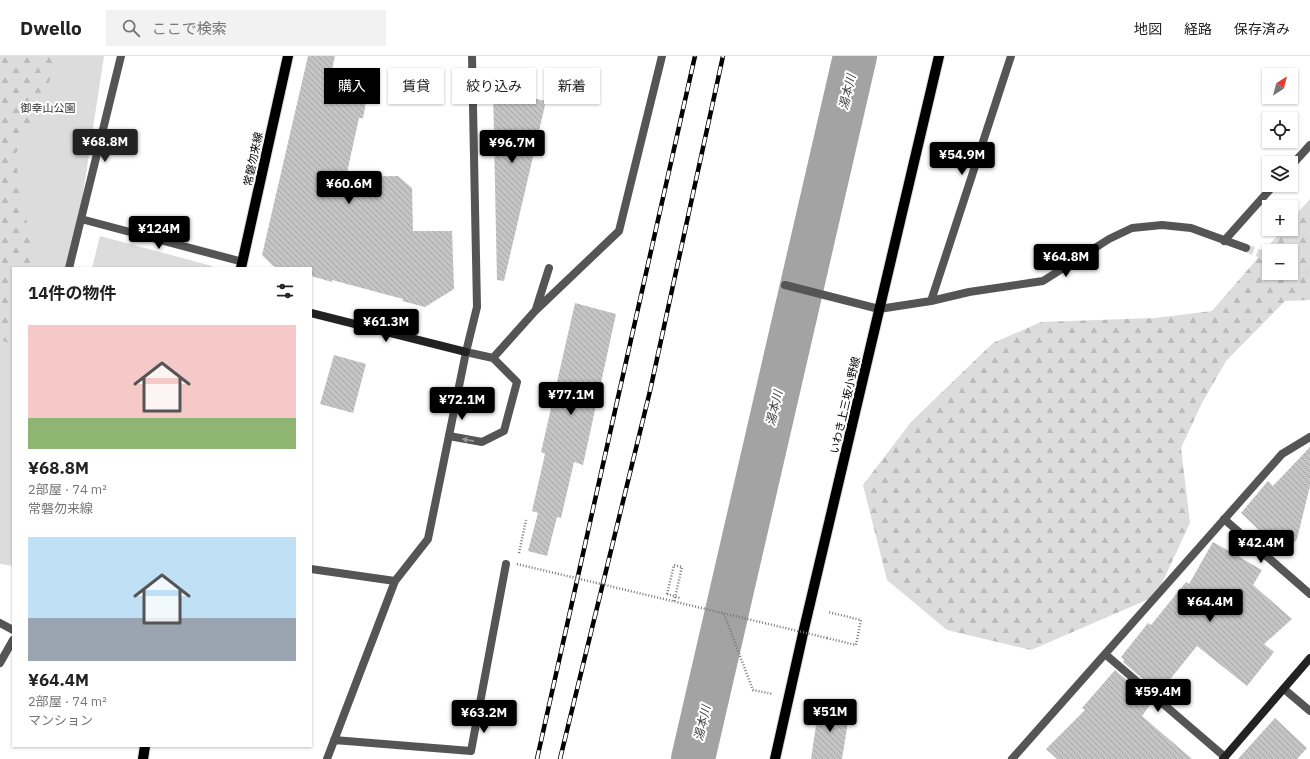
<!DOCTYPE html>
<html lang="ja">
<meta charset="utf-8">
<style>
:root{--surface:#fff;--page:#f2f2f2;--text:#222;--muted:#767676;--line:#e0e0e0;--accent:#000}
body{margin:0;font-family:"IBM Plex Sans","Noto Sans JP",sans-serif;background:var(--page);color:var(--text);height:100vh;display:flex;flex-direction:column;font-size:15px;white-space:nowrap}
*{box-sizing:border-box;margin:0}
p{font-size:13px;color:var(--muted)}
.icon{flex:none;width:22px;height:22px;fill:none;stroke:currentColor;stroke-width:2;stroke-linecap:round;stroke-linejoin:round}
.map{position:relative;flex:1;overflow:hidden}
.drawer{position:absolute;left:12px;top:211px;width:300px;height:480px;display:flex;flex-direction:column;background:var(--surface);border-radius:0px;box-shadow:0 1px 3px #0004}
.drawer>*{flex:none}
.top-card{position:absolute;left:324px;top:12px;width:380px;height:36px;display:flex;gap:8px}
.needle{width:26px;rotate:36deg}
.controls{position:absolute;left:1262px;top:12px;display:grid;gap:8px}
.controls a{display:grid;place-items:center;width:36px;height:36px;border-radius:0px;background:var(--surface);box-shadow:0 1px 3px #0004;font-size:20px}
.price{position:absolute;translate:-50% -34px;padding:0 9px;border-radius:4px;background:var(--accent);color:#fff;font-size:13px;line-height:26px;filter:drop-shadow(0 1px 2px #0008)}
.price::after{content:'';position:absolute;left:50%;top:24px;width:12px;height:9px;margin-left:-6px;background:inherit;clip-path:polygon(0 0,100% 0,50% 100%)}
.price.active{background:#222;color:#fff}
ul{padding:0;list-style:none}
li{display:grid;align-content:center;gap:8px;height:212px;padding:0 16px}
li span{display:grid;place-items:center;height:124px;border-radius:0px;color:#555}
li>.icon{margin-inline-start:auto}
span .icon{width:72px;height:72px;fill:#fffc;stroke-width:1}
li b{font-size:17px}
h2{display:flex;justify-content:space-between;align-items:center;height:48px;padding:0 16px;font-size:17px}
.pill{padding:0 14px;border-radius:0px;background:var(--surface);box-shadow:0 1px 3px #0004;font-size:14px;line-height:36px}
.pill.active{background:var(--accent);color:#fff}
header{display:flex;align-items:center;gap:24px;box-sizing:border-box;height:56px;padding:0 20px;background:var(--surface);border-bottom:1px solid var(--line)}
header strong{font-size:19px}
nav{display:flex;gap:22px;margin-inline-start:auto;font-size:14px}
.search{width:280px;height:36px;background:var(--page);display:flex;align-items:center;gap:10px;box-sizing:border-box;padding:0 14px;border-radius:0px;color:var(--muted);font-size:15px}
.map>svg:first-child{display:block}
</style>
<header>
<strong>Dwello</strong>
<div class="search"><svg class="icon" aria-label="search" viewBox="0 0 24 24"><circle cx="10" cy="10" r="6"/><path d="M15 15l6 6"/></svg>ここで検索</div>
<nav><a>地図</a><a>経路</a><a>保存済み</a></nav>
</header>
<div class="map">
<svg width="1310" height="703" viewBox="0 0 1310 703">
<defs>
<pattern id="forest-firs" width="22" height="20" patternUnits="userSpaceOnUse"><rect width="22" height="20" fill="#dcdcdc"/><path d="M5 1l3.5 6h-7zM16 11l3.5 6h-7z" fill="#bbb"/></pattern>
<pattern id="building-back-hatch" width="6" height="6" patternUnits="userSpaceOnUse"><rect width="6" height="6" fill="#c4c4c4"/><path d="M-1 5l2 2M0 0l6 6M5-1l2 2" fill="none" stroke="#a7a7a7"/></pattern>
</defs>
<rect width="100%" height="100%" fill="#fff"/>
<path fill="#dcdcdc" d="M0,0h104l-28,184 -2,28h-61v298l-13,-2z
M100,180l112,30v2h-120z"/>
<path fill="url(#forest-firs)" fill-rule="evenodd" d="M0,0h61l-46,100 20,112h-22v76l-13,-4z
M1310,143v101l-25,1 -59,60 -24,42 -21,45 9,75 -34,73 -125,54 -84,-20 -60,-50 -24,-95 48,-63 82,-79 48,-21 114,-4 57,-7 71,-82h8v-9zM1269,195h22v22h-22z"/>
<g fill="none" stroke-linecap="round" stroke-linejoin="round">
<path stroke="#a3a3a3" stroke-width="44" d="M693,703l162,-703"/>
</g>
<path fill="url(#building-back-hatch)" d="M308,0h27l-5,23 39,8 -6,31h-4l-13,59 52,-1 14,12 1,43h39l2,58 -29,18 -23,-6 1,-2 -71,-19v2l-21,-6v-8h-31l-7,-2 -11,-11z
M493,33l53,12 -42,180 -7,-1z
M575,247l41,11 -33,151 -9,-3 -13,56 -4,-1 -10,39 -19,-5 10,-38 -6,-2 13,-57 -4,-2z
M334,299l32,9 -13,49 -33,-9z
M1310,391v39l-13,53 -13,15 -43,-41 27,-32 5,5z
M1213,486l49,28 -9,15 39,34 -28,25 10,8 -27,34 -50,-40 -38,47 -36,-31 1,-2 -3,-3 27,-34 3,2 35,-43 3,2z
M1115,614l37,32 -10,14 50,43h-135l-11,-10 39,-39 -3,-2z
M819,649l31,5 -8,49h-31z
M1275,662l32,30 -10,11h-59z"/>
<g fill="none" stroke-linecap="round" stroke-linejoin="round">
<path stroke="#d9d9d9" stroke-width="8" stroke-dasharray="8 4" stroke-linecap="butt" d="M1246,192l23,9
M1291,209l19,8"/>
<g stroke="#dbdbdb" stroke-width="12">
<path id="primary" d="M241,212l47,-212
M143,703l2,-13
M775,703l29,-130 135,-573"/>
</g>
<path stroke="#777" stroke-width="2.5" stroke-dasharray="1 2" stroke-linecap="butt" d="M519,497l7,-33
M667,538l13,4
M724,558l29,76 20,4
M827,582l29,7 5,-25 -33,-8"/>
<path stroke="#555" stroke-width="8" d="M1291,110l19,-21
M1224,185l50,-56
M785,229l94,24
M536,253l13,-41
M493,302l42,-47 84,-80 43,-175
M449,380l33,6 22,-11 13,-49 -24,-24 -27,-6"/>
<path stroke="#555" stroke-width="8" d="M81,163l162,43
M69,212l52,-212
M931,245l80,-245
M879,253l52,-8 38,-9 74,-11 66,-42 23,-11 30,-3 29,3 55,20
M1224,463l86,75
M311,513l84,12
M0,567l13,7
M1105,598l120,103
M0,607l13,-23
M1284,633l26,22
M334,684l137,11 35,-187
M327,703l68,-178 33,-42 38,-187 11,-45 -5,-251
M1012,703l270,-305 28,-17"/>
<path stroke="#222" stroke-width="8" d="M311,257l155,39
M1223,703l87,-101"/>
<use href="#primary" stroke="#000" stroke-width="10"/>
<g stroke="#000" stroke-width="4.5">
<path id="rail" d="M537,703l84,-375 74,-328
M560,703l90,-368 73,-335"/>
</g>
<use href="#rail" stroke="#fff" stroke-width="3" stroke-dasharray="9" stroke-linecap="butt"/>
<path stroke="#777" stroke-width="2.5" stroke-dasharray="1 2" stroke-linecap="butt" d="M517,508l310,74
M667,538l7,-29 8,2 -8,35"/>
</g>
<defs><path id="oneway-solid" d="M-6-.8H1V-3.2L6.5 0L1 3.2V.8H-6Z"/></defs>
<use fill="#999" href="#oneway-solid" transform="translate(468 384) rotate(-169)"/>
<g text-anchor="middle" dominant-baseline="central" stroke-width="4" stroke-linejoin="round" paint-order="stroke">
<g font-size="11" fill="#333" stroke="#fff">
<text x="48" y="52">御幸山公園</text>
</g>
<g font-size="11" fill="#000" stroke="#fff">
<text transform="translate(253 103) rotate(-78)">常磐勿来線</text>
<text transform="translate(845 349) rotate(-77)">いわき上三坂小野線</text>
</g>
<g font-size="12" font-style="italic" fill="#444" stroke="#fff">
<text transform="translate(847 36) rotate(-77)">湯本川</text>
<text transform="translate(774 352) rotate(-77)">湯本川</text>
<text transform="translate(702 667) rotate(-77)">湯本川</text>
</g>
</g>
</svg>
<div class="controls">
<a><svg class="needle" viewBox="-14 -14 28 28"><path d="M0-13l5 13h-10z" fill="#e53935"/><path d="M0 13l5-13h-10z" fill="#767676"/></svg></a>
<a><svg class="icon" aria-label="locate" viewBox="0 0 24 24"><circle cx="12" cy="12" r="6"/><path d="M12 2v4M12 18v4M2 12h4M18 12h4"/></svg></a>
<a><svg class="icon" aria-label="layers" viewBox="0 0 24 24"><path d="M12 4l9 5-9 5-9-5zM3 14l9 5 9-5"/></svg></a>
<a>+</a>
<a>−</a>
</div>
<b class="price active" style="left:105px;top:107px">¥68.8M</b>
<b class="price" style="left:512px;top:108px">¥96.7M</b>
<b class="price" style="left:962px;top:120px">¥54.9M</b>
<b class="price" style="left:349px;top:149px">¥60.6M</b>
<b class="price" style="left:159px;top:194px">¥124M</b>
<b class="price" style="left:1066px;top:222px">¥64.8M</b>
<b class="price" style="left:386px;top:287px">¥61.3M</b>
<b class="price" style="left:571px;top:360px">¥77.1M</b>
<b class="price" style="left:462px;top:365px">¥72.1M</b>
<b class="price" style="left:1261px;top:508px">¥42.4M</b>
<b class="price" style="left:1210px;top:567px">¥64.4M</b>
<b class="price" style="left:1158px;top:657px">¥59.4M</b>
<b class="price" style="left:830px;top:677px">¥51M</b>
<b class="price" style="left:484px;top:678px">¥63.2M</b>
<div class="top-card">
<a class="pill active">購入</a>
<a class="pill">賃貸</a>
<a class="pill">絞り込み</a>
<a class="pill">新着</a>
</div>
<section class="drawer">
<h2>14件の物件<svg class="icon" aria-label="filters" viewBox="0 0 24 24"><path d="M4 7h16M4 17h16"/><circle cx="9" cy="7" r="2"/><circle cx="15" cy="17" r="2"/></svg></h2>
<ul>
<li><span style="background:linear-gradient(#f6c9c9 75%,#8fb573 0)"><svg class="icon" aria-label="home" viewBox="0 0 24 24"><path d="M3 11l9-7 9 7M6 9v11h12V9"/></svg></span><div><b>¥68.8M</b><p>2部屋 · 74 m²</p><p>常磐勿来線</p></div></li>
<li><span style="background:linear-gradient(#bfe0f5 65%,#9aa5b1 0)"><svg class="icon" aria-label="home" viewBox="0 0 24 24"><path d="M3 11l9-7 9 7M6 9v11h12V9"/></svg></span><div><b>¥64.4M</b><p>2部屋 · 74 m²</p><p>マンション</p></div></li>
</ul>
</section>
</div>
